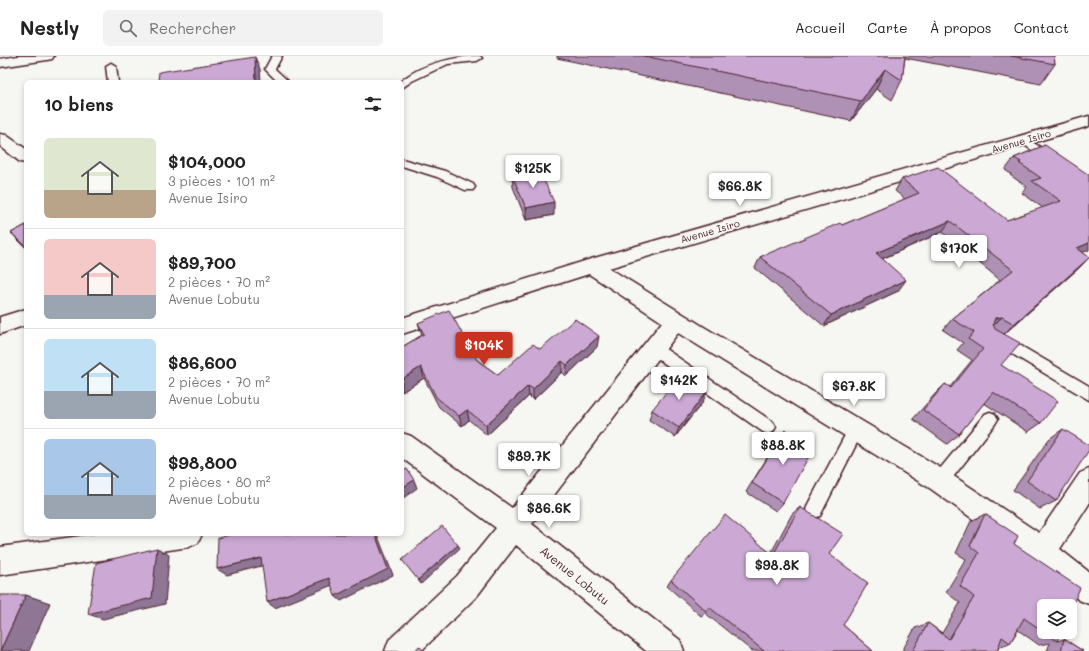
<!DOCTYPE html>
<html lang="fr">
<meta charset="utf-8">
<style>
:root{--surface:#fff;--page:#f2f2f2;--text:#222;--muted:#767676;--line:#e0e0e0;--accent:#c8321e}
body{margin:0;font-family:Mali,sans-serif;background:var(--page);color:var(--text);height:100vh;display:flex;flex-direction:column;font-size:15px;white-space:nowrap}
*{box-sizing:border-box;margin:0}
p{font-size:13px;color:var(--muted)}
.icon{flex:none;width:22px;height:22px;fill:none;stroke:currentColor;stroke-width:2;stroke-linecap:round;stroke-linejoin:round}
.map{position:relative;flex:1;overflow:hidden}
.panel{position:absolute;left:24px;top:24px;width:380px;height:456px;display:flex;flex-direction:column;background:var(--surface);border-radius:6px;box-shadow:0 2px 6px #0003}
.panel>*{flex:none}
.controls{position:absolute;left:1037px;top:543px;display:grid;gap:8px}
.controls a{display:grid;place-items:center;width:40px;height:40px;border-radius:6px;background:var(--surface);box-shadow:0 2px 6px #0003;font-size:20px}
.price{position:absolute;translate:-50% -34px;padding:0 9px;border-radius:4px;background:#fff;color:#222;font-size:13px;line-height:26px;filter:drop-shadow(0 1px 2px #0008)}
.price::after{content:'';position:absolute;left:50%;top:24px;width:12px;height:9px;margin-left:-6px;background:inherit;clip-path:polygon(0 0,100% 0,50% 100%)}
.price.current{background:var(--accent);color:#fff}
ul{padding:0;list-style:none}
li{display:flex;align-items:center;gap:12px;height:100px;padding:0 20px}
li+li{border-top:1px solid var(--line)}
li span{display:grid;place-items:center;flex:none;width:112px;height:80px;border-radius:6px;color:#555}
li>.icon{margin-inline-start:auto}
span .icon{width:48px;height:48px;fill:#fffc;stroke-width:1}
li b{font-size:17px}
h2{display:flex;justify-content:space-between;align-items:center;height:48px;padding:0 20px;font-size:17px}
header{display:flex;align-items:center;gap:24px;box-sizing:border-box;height:56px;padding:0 20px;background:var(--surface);border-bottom:1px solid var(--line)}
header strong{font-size:19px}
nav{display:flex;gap:22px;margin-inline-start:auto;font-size:14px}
.search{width:280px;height:36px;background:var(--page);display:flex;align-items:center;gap:10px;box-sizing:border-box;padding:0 14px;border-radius:6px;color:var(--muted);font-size:15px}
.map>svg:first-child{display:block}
</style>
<header>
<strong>Nestly</strong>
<div class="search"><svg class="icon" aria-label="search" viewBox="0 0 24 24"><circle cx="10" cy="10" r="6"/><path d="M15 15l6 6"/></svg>Rechercher</div>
<nav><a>Accueil</a><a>Carte</a><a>À propos</a><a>Contact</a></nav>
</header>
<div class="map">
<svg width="1089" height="595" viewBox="0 0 1089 595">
<rect width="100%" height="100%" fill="#f6f6f2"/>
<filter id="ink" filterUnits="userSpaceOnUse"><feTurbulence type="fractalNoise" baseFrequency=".025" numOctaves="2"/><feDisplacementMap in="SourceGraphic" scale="8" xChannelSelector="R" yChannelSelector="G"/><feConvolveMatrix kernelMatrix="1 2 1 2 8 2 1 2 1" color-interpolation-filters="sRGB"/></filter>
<g filter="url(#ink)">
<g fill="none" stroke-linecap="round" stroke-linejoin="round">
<g stroke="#4a1f2b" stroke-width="3">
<path id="lane" d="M272,0h10l-7,13 14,13h-11l-13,-13z
M471,0h9l2,2 -5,3 -29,3 -36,17 -10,7v-6h-2c19,-17 46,-23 71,-26z
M111,7l5,3 2,16h-10l-2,-16z
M1024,81l32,20 1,2 -1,2h-8l-28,-19 -1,-2 1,-2z
M402,103l43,12 28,13 2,3 -2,3h-8l-28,-13 -35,-11z
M999,277l90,53v14l-95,-57 -2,-4 2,-4z
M653,286l5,2 115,78 3,5 -3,5 -5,2 -5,-2 -115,-80 -2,-4 2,-4z
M990,356l5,2 3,5 -3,5 -49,62 -6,3 -6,-3 -2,-5 2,-5 51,-62z
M856,366l5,2 3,5 -44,87 -6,2 -6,-2 -2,-6 2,-6 43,-80z"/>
</g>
<g stroke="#4a1f2b" stroke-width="3">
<path id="street" d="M18,0h36l-2,3 -5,1 -47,7v-8z
M1089,60v10l-480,142 95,59 245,146 90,60 41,-60 9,-4v35l-29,45 29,23v32l-10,-4 -60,-48 -88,-63 -253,-156 -146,191 148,116 4,11h-38l-130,-106 -39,51 -56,55h-36l4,-11 68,-64 39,-48 -94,-70v-25l9,3 101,72 150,-186 -73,-48 -187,60v-16l189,-59z
M0,78l6,1 20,14v14l-6,-1 -20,-16z
M26,253v16l-26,9v-17z
M95,478h107l-4,9 -9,4 -189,28v-28z"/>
</g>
<use href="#lane" fill="#f6f6f2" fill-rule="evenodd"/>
<use href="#street" fill="#f6f6f2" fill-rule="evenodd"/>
</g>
<path fill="#af91b6" stroke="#4a1f2b" d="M557,0h497l1,8 -14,20 -136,-26 -3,22 -10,20 -16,-11 -25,32 -294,-63z
M1045,89l38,107 6,6 -85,76 -3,31 40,58 -13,9 -44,-29 -25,31 -12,10 -34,-25 22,-25 10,-10 5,3 22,-27 -15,-10 6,-7 -20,-13 9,-11 48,-39 -58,-48 -60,27 16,32 -74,35 -69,-58 5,-11 82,-32 63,-26 -10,-8 7,-12 105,41 36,-12 -21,-15 5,-6 -17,-12 1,-1 -6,-4 9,-12z
M512,119l42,40 -28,5 -13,-33z
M26,169v23l-15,-15z
M418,267l59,37 21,15 42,-26 57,-2 -31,29 -4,-4 -29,28 -4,-4 -42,39 -18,-15 -7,6 -23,-19 -15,-29 -22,14v-45l20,-12z
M703,346l-28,35 -26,-17 3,-10z
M1063,373l-7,72 -16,8 -27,-19 36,-51z
M785,374l-2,73 -7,8 -30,-19 32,-52z
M800,451l29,47 14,71 30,26h-121l-47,-38 -4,3 -34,-30 4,-6 100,-27 21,-39z
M985,458l29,30 43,97 7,-2 19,12h-36l3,-8 -11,2 -21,-15 -8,13 -11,4 -2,4h-95l13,-23 13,-5 14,10 18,-30 -14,-11 20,-33 -10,-6 15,-32z"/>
<path fill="#8e7694" stroke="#4a1f2b" d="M255,1l5,12 1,13h-5z
M885,13l-9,20 -25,32 10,-20z
M554,146v13l-28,5v-12z
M950,165l-8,11 -74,33 8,-12z
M1089,187v7l-24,9 12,-11z
M1089,202l-11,11 -75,66 11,-11z
M906,224l-8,11 -74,35 7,-11z
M1002,261l-11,11 4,-10z
M599,280l-2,11 -31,29 1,-11z
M562,305v11l-29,28v-11z
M421,311l3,11 -22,14v-13z
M528,330l1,10 -42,39 -1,-10z
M707,335l-4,11 -28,35 4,-9z
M467,354l2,10 -7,6 -3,-10z
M414,424l3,8 -15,11v-11z
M375,478h2l16,41 -52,26 -6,-5z
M458,489l2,3 -39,36 -3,-4z
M157,492l12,7 -4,49 -62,15 -15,-5z
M261,502l8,6 -42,11 -10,-6z
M329,522l6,6 -60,24 -8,-6z
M26,539l24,8 -21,48h-29z"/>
<path fill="#cba9d4" stroke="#4a1f2b" d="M644,0h261l-3,24 -17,-11 -24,32z
M1011,0h43l1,8z
M255,1l1,25h-98l1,-10z
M1045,89l44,30v68l-12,5 12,9v1l-75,66 -12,-7 -7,1 -2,6 2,5 25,14 -19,22 57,36 -17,22 -48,-31 -34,42 -36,-24 22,-26 6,4 32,-39 -15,-10 6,-7 -22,-13 61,-49 -63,-49 -74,32 30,27 -75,35 -71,-58 80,-34 2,2 77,-32 -17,-14 36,-12 69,53 54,-19 -29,-20 9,-3 -22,-15 2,-1 -7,-4z
M539,114l15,32 -28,6 -14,-33z
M26,169v21l-15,-13z
M449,254l28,50 21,15 35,-31 7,5 35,-30 24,17 -32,29 -5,-4 -29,28 -5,-3 -42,39 -19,-15 -8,6 -23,-19 -15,-30 -19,12v-32l22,-13 -6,-11z
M680,319l27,16 -28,37 -27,-18z
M1063,373l26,16v5l-33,51 -29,-20z
M785,374l29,17 -31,56 -31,-20z
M407,413l7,11 -12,8v-17z
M800,451l43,27 -14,20 39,29 -25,42 30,26h-109l-55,-44 -3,4 -35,-31 54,-65 48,40z
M985,458l33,22 -4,8 66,44 -10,22v-4h-26v26h17l-4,9 -33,-23 -14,25 -8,-6 -5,14h-84l15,-28 21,16 25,-42 -14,-11 19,-33 -9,-7z
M442,470l16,19 -40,35 -16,-20z
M233,478h142l13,35 -53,27 -6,-18 -62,24 -6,-44 -44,11 1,-31z
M157,492l-5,50 -64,16 8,-51z
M0,539h26l-26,56z
M1064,583l19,12h-22z
M419,590l5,5h-9z"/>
</g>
<g text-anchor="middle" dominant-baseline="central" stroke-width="3" stroke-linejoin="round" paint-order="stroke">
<g font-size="10" fill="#4a1f2b" stroke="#f6f6f2">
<text transform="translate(1021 85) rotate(-16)">Avenue Isiro</text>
<text transform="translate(710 175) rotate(-16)">Avenue Isiro</text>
</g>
<g font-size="12" fill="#4a1f2b" stroke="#f6f6f2">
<text transform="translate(575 519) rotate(39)">Avenue Lobutu</text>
</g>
</g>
</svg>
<div class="controls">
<a><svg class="icon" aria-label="layers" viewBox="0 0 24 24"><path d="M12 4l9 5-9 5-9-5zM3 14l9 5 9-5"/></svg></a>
</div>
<b class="price" style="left:533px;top:133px">$125K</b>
<b class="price" style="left:740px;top:151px">$66.8K</b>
<b class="price" style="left:959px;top:213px">$170K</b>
<b class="price current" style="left:484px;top:310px">$104K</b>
<b class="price" style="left:679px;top:345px">$142K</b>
<b class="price" style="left:854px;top:351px">$67.8K</b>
<b class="price" style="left:783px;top:410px">$88.8K</b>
<b class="price" style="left:529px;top:421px">$89.7K</b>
<b class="price" style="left:549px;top:473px">$86.6K</b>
<b class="price" style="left:777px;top:530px">$98.8K</b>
<section class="panel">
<h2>10 biens<svg class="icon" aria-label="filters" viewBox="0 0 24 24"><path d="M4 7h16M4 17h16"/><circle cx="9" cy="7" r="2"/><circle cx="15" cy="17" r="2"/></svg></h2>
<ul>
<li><span style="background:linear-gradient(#dfe7d0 65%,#b9a48a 0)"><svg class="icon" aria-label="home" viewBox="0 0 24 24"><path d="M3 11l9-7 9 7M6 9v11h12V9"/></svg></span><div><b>$104,000</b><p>3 pièces · 101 m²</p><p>Avenue Isiro</p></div></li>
<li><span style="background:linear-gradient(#f6c9c9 70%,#9aa5b1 0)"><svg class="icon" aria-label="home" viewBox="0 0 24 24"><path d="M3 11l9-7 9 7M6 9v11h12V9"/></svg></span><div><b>$89,700</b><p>2 pièces · 70 m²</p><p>Avenue Lobutu</p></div></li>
<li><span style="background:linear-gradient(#bfe0f5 65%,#9aa5b1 0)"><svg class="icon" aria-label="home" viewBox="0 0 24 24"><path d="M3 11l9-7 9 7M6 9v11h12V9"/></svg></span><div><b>$86,600</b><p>2 pièces · 70 m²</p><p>Avenue Lobutu</p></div></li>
<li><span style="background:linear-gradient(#a9c7e8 70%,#9aa5b1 0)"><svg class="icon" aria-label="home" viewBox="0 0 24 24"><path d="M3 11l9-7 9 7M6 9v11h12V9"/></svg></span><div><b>$98,800</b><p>2 pièces · 80 m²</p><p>Avenue Lobutu</p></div></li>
</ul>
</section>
</div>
